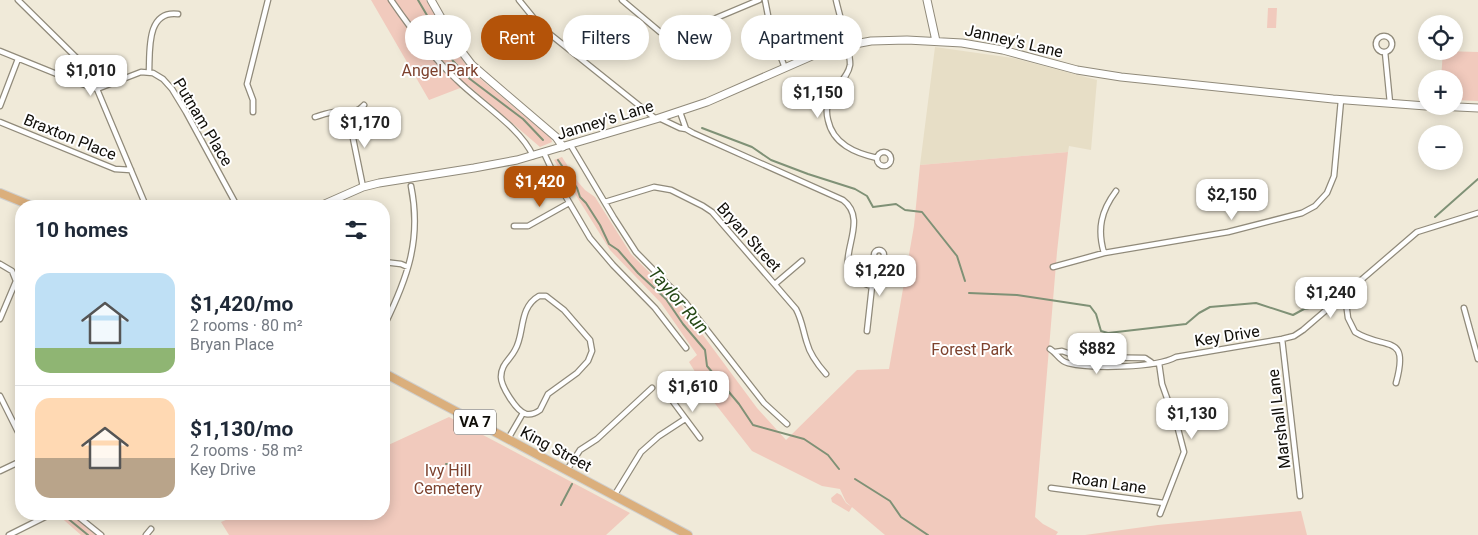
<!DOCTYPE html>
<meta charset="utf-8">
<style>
:root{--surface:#fff;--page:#f6f6f7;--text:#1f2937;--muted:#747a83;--line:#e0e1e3;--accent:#b45309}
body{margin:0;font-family:Roboto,sans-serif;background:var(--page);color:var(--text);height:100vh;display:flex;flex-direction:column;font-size:19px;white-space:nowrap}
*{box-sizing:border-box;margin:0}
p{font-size:16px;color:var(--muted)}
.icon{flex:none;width:28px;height:28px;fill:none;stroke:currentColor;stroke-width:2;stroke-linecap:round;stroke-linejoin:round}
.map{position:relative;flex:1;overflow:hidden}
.drawer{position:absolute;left:15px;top:200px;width:375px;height:320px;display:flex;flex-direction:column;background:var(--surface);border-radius:20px;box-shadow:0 2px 12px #0003}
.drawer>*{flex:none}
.guide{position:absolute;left:405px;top:15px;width:475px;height:45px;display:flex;gap:10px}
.controls{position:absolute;left:1418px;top:15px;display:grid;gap:10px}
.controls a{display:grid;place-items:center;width:45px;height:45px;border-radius:50%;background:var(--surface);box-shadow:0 2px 12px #0003;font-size:25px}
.price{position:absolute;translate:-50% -42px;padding:0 11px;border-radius:10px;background:#fff;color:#222;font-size:16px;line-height:32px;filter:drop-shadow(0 1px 2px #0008)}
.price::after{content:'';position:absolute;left:50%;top:30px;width:15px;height:11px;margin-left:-8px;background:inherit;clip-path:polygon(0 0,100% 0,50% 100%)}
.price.on{background:var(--accent);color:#fff}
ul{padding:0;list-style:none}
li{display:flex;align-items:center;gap:15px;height:125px;padding:0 20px}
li+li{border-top:1px solid var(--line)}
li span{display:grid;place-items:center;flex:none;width:140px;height:100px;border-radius:15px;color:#555}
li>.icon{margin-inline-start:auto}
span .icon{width:60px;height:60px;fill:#fffc;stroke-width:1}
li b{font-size:21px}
h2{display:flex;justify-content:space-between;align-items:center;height:60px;padding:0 20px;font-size:21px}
.chip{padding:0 18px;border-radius:22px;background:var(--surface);box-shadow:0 2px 12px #0003;font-size:18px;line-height:45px}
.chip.on{background:var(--accent);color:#fff}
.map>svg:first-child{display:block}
</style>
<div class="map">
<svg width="1478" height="535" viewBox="0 0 1478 535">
<rect width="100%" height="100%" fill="#f0ead9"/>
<path fill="#e7dec6" d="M935,47l78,11 84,22 -6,70 -22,-4 -1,6 -148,13z"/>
<path fill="#f1cabd" d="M371,0h55l29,50 15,20 81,68 1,4 -12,5 -72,-62 -39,15z
M1268,8h9l-1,20h-9z
M1443,51l35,1v49l-24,-1v-21h-13z
M1068,152l-11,100 -22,265 8,7 15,8 -2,3h-171l-39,-33 -6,-13 -18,-3 -70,-35 -39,-50 -24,-39 8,-7 -36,-52 -51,-53 -56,-90 8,-3 16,25 7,8 10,7 36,57 46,46 80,108 29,32 71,-70 32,-1 25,-143 6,-61z
M449,417l181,96 -24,22h-377l-8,-13 19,-8h144v-67z
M837,493l4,2 5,8 6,4 -3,5 -17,-10 -1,-4z
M1301,511l6,24h-222l73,-10z
M57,514h13l26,21h-15z"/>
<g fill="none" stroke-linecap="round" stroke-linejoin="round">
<path stroke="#7f9176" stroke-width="2" d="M418,0l10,17 11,12 5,15 9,17 17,18 53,40 20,21
M702,128l50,19 19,13 37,14 47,15 12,7 6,11 23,-3 9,6 17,2 35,44 8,25
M558,160l19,28 3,9 6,6 14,22 9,19 9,6 20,23 28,26 17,25 22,26 2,16 32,38 14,21 51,14 24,16 11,14
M1435,217l43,-38
M969,293l48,2 73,11 6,8 5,17 7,2 78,-9 13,-11 11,-6 46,-4 37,12 11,-6 17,-3
M446,464h4
M855,479l35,22 11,16 27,18
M561,505l11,-21
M66,517l22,18"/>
<g stroke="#908a7a" stroke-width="7">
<path id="street" d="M18,0l71,70 57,136
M391,0c20,29 40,56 66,80 22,22 64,48 76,76
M519,0l22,27 115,92
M622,0l38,32 9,4 9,-2 81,-34
M765,0l6,31 14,37
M836,0c3,14 15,52 14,65 -2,13 -15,21 -20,32 -4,8 -4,15 -2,23 5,24 27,33 49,38
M1376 44a8 8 0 1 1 16 0a8 8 0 1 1-16 0Z
M0,51l79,32 18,6 44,-17 12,1 10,6 9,10 14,23 51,94
M1385,52l5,51
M149,72c1,-21 -3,-62 29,-58
M0,106l18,-47
M253,112v-12l-6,-16 21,-84
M680,112l6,17 7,4 150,67c33,25 -25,74 29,86
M348,114l15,73
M315,117c7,-2 14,-5 21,-5 12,0 19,3 28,-7
M659,118l21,10 6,1
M0,122l115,47 16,1
M570,144l44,74 22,34 49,50 79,101 23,21
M877 159a7 7 0 1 1 14 0a7 7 0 1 1-14 0Z
M544,153l15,32 31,53 23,27 42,43 31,40
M605,202l49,-15 17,3 32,16 9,6 84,97c6,11 7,22 11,34 3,12 11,22 19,31
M514,226h14l41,-23
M874 255a5 5 0 1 1 10 0a5 5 0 1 1-10 0Z
M1104,253c-7,-24 -3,-42 12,-62
M384,262l17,2 7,3
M0,264l12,7 4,10 -16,38
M1053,267l51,-14 124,-21 74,-19 13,-7 12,-13 7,-17 7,-76
M775,284l27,-23
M1345,295l3,23 7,14c30,19 55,0 41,51
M539,296h7l18,14 26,30 2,11 -4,10 -11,12 -29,21 -8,16c-4,3 -9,5 -14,4 -10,-3 -25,-28 -25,-37 0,-13 9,-17 14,-27 10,-16 3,-42 24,-54z
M1464,308l14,51
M384,326c23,-47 38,-86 27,-140
M867,331l5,-45 6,-27
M1282,339l18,157
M1050,349c8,5 9,12 18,14 24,6 88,5 108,-6l106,-18 12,-3 9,-6 114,-98 61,-19
M1055,352l7,-1 17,6 66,1 6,4
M1159,363l3,21 16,45 6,23 -24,62
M0,396l21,42
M671,399l29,39
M508,439l15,-26
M567,470l13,-20 17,-11 55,-51
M0,471l21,-10
M1051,488l113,15
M614,496l27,-44 18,-16 26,-17
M75,514l26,21
M9,535l42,-21
M146,535l5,-6"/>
</g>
<g stroke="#908a7a" stroke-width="9">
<path id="secondary" d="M431,0l25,44 16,21 84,72 7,10
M927,0l9,41
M1437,106l41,2
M320,206l43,-19 16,-4 95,-15 43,-8 139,-41 51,-17 121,-53 43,-8 36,-1 55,3 41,7 74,20 44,7 212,22 93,7"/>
</g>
<g stroke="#cfcfce" stroke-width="10">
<path id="primary" d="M0,193l32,13
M384,373l304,162"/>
</g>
<use href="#street" stroke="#fff" stroke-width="4.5"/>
<use href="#secondary" stroke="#fff" stroke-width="7"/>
<use href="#primary" stroke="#dbaf7c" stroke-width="8"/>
</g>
<g text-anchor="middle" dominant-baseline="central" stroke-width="4" stroke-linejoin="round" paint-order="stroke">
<rect fill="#fff" stroke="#585653" stroke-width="1" x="454" y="409.5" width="42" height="25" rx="4"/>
<g font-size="15" font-weight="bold" fill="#100e09">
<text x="475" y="422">VA 7</text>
</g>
<g font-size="16" fill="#100e09" stroke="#fff">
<text transform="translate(1014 41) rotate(13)">Janney's Lane</text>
<text transform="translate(605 120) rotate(-17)">Janney's Lane</text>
<text transform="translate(203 122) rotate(59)">Putnam Place</text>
<text transform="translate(70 137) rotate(22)">Braxton Place</text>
<text transform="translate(749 237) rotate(48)">Bryan Street</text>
<text transform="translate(1227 336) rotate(-9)">Key Drive</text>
<text transform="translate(1279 419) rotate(-97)">Marshall Lane</text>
<text transform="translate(556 449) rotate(28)">King Street</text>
<text transform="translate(1109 483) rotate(8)">Roan Lane</text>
</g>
<g font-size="16" fill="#7d422e" stroke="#fff">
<text x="440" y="70">Angel Park</text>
<text x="972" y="349">Forest Park</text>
<text x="448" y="470">Ivy Hill<tspan x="448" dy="18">Cemetery</tspan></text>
</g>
<g font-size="18" font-style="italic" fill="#254816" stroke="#fff">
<text transform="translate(679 300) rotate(49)">Taylor Run</text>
</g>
</g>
</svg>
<div class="controls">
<a><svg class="icon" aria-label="locate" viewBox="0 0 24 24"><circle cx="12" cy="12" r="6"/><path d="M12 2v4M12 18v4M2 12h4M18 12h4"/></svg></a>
<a>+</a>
<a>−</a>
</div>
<b class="price" style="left:91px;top:97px">$1,010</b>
<b class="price" style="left:818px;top:119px">$1,150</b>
<b class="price" style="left:365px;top:149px">$1,170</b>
<b class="price on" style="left:540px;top:208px">$1,420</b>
<b class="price" style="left:1232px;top:221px">$2,150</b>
<b class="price" style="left:880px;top:297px">$1,220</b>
<b class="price" style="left:1331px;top:319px">$1,240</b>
<b class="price" style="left:1097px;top:375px">$882</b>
<b class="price" style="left:693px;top:413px">$1,610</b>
<b class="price" style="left:1192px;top:440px">$1,130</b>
<div class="guide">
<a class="chip">Buy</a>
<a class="chip on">Rent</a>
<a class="chip">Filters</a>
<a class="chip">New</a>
<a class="chip">Apartment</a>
</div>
<section class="drawer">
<h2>10 homes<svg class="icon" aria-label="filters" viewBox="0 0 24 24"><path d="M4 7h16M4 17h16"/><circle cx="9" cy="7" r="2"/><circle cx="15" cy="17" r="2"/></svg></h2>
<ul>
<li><span style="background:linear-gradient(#bfe0f5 75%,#8fb573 0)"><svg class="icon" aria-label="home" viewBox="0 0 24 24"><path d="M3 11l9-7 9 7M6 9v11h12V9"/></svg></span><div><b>$1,420/mo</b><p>2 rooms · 80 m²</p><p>Bryan Place</p></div></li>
<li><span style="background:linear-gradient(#ffd9b3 60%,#b9a48a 0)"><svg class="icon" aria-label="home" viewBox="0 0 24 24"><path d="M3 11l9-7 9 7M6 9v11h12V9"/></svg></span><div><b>$1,130/mo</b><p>2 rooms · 58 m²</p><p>Key Drive</p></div></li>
</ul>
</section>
</div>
